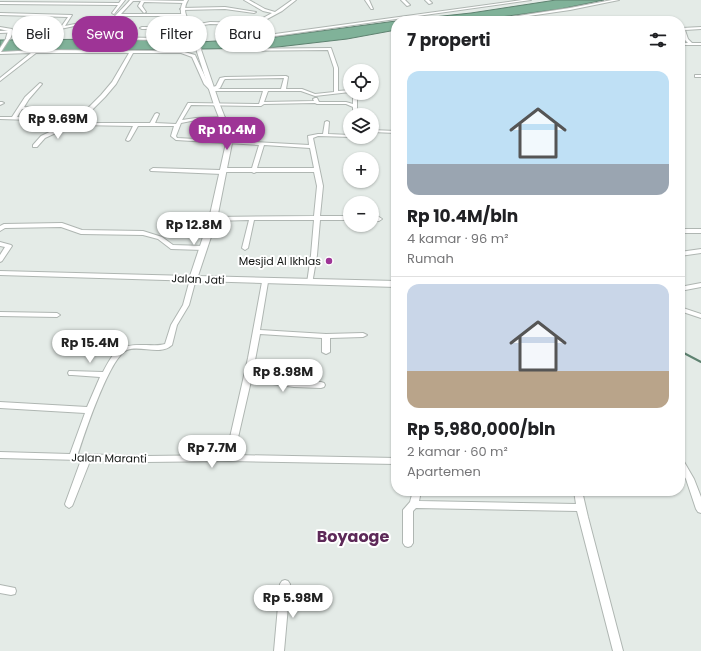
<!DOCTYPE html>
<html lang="id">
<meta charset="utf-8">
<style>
:root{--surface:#fff;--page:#f2f2f2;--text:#202124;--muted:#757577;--line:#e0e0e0;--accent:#9e3496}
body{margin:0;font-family:Poppins,sans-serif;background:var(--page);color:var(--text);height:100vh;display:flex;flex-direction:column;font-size:15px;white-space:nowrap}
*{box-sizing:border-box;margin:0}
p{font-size:13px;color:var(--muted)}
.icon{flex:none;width:22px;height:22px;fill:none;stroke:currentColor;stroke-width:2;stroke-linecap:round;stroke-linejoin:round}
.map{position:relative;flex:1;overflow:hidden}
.drawer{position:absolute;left:391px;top:16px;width:294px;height:480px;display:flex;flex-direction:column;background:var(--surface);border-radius:16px;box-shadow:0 1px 3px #0004}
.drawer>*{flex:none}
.hud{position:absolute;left:12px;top:16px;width:319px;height:36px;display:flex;gap:8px}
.buttons{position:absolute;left:343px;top:64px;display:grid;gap:8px}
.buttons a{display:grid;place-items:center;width:36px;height:36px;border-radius:50%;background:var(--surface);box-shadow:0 1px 3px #0004;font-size:20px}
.price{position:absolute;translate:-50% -34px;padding:0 9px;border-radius:14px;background:#fff;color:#222;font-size:13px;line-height:26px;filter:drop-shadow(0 1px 2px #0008)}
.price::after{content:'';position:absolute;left:50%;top:24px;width:12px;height:9px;margin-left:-6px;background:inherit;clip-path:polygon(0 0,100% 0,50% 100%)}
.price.selected{background:var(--accent);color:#fff}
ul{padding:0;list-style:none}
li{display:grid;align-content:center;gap:8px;height:212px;padding:0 16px}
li+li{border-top:1px solid var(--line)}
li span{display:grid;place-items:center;height:124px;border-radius:12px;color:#555}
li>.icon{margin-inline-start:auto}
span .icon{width:72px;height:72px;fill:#fffc;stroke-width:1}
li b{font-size:17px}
h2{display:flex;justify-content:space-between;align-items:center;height:48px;padding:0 16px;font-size:17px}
.chip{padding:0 14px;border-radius:18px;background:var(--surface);box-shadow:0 1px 3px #0004;font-size:14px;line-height:36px}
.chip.selected{background:var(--accent);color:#fff}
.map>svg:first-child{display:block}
</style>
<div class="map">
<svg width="701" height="651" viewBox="0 0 701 651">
<rect width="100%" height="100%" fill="#e4ebe7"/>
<path fill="#80b299" stroke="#5e8270" d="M556,0h48l-44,9 -89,12h-75l75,-8z
M396,21v9l-49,9 -78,9 -269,4v-12l115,-1 84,3 69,-4z"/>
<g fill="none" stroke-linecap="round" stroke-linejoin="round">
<path stroke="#5e8270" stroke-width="1" d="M122,9l9,-9
M88,42l19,-16"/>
<path stroke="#5e8270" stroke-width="2" d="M680,351l21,11"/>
<g stroke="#afb6b2" stroke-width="2">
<path id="minor" d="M121,0h4l-11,14 -2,-1 6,-8 -118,-1v-2l119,1z
M130,0l55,1 -1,2 -40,-1 -2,4 4,6 -2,1 -6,-7 3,-5h-8l-12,13h63v2h-3l2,4 -1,15 -2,1 -27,1 -2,-1 4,-7h-13l-2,-1 2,-1h16l-2,8 22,-1 1,-14 -1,-4h-59l-11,13 -3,8 52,1 2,1 -2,1 -55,-1c0,-13 20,-29 28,-39z
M244,0h5l16,9 10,3 17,-12h4l-14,11 -26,14 -4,9h23l247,-34h9l-256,36h-57l-2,-1 2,-1h30l5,-9 -43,-1 -19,3 -2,-1 21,-4 44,1 18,-10 -9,-2z
M365,0h4l4,9h-2z
M401,0h4l5,5 -3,1z
M425,0h4l3,3 -3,1z
M612,0h7l-49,10 -75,11h-9l84,-13z
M225,7l31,5 -2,1 -29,-4 -43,1 -2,-1 2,-1z
M0,13l72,2 -7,11 40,-8 2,1 -56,12 -51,2v-2l51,-2 10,-2 7,-10 -68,-2z
M701,27v2l-16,1 3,9 4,4h9v2h-21v-2h8l-4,-4 -2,-11z
M7,37l3,1 -9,14 35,-2 145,1 14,4 13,28 5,4 3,-1 4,-8 5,-1 61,-1 2,1 -2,12h16l13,5 19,-2v-24l-6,-18 -91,1 -2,-1 2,-1 94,-1 7,20v23l12,-1v2l-35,4 -14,-5h-33l-4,11 50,-1 -1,-2 2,-1h2l2,4h27l7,2v-11h4v22h-4v-8l-7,-3h-29l-2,-1 -51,1 -3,2 -70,-1 -9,15 14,-2 27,-1h2v2l28,1 2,1 -2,1 -29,-1h-2v-2l-26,1 -15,3 -5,13 1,2 132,7 -1,-9 10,-2h5l2,-12 2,-1 2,1 -1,12 22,1v2h2l-34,-1 -5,2 10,48 -3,30h30v4h-30l-3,35 -5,29h-4l-1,-1 4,-28 3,-35h-60l-6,28 -3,2 -3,-2 7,-28 -36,1 -3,-2 3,-2 101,-1 3,-30 -3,-14h-58l-2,1 -2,-1h-28l-2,2 -71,-3 -1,-1 3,-2 67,2 2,-2h30l7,-23 -83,-5 -5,-4 3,-10h-36l-8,14 -2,1 -2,-1 7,-14 -55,-1 -4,-2v-2h-6l-8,10 -15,7 -8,9h-4v-2l8,-9 15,-7 7,-8 -63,-2v-2h12l13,-20 15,-14 2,1 -13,15 -5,8 37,1 2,1 -2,1 -39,-1 -5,8 60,2 24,-24 11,-13 17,-29h-93l-36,28v-3l31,-25 -31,1v-6zM133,53h48l11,4 12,27 7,7h52l-4,13 -69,-1h-2l-12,21 -21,-1 4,-9 -2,-1 -2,1 -5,9h-71l26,-26 11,-13zM284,78l-3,11h-63l2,-1 4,-8 1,-1zM264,145l46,3 4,20h-57z
M695,75h6v2h-6z
M0,102h2l2,1 -4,2z
M372,130l24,1v2l-24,-1z
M372,217h7l3,2 -3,2h-7z
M62,223l20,7 61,1 19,6 11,8 31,1 3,2 -3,2 -33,-1 -13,-10 -15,-4 -62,-1 -20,-7 -56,1 -5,3v-5l4,-2z
M680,229h21v4h-21z
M0,242l11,3 1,1 -10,15 -2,1v-7l5,-8 -5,-1z
M193,277l3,2 -7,26 -12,20 -5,20c-12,11 -31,0 -45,5 -17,6 -43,85 -49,104l68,2 80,-1 22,-97 14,-76 3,-2 3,2 -8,48 66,4 37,-1 4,2 -4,2 -33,1v14l-4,2 -4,-2v-14l-62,-4 -8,42 42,5 27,1 3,1 1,2 -1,2 -3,1 -27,-1 -43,-6 -17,74 162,3v6l-167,-3 -83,1 -56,-1 -17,43 -1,2 -3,2 -3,-2 -1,-2 16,-44 -81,-2v-6l70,2 15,-41 -85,-5v-6l87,5 13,-30 -28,-2h-3l-1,-2 1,-2 34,1c12,-23 16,-28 43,-27 6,0 13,1 19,-1l6,-19 12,-20 7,-26z
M701,283v4l-21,4v-4z
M680,307l21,7v4l-21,-7z
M0,312l57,1 3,2 -3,2 -57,-1z
M680,459l3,1 11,19 7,18v16l-3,-1 -2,-3 -10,-30 -6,-10z
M413,491h8l-2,10 157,3 -2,-13h8l6,26 35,134h-10l-36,-140 -161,-3 -3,3v32l-2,3 -3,1 -3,-1 -2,-3v-33l7,-8z
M285,580l3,1 2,3 -6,67h-10l6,-67 2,-3z
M0,585l15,3 1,3 -1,3 -4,1 -11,-2z"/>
</g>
<g stroke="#afb6b2" stroke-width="2">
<path id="tertiary" d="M184,0h4c-6,10 -2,18 5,26l27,79 11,28 1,10 -15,76 -19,57 198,5v6l-396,-12v-4l190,5 19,-57 17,-76 -1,-10 -11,-28 -25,-78c-8,-8 -11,-17 -5,-27z
M0,27l12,2 1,3 -3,7 -4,-1 2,-7 -8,-2z
M701,249v4l-21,3v-4z"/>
</g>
<use href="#minor" fill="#fff" fill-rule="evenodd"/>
<use href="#tertiary" fill="#fff" fill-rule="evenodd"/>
</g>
<circle fill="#9e3496" stroke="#fff" stroke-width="1.5" cx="329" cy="261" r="4"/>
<g text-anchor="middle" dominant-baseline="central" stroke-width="4" stroke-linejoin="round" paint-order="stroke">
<g font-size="11" fill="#101311" stroke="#fff" text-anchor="end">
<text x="321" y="261">Mesjid Al Ikhlas</text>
</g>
<g font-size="11" fill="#101311" stroke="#fff">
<text transform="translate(198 279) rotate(2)">Jalan Jati</text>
<text transform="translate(109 458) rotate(1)">Jalan Maranti</text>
</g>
<g font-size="16" font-weight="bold" fill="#5d2958" stroke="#fff">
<text x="353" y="536">Boyaoge</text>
</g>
</g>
</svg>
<div class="buttons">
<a><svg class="icon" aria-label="locate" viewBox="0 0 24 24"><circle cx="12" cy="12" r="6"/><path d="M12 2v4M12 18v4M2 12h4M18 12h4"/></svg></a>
<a><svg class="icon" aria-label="layers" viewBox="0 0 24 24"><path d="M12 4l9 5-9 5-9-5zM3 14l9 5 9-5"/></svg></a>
<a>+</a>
<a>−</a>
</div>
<b class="price" style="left:58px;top:140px">Rp 9.69M</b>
<b class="price selected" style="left:227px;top:151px">Rp 10.4M</b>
<b class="price" style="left:194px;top:246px">Rp 12.8M</b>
<b class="price" style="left:90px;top:364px">Rp 15.4M</b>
<b class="price" style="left:283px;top:393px">Rp 8.98M</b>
<b class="price" style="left:212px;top:469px">Rp 7.7M</b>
<b class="price" style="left:293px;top:619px">Rp 5.98M</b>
<div class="hud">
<a class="chip">Beli</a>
<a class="chip selected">Sewa</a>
<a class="chip">Filter</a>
<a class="chip">Baru</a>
</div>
<section class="drawer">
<h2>7 properti<svg class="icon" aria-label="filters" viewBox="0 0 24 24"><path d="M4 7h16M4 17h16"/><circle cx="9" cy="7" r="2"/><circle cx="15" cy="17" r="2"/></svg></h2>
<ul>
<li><span style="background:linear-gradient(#bfe0f5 75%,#9aa5b1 0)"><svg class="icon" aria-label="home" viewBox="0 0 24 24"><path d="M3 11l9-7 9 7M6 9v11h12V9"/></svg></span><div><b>Rp 10.4M/bln</b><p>4 kamar · 96 m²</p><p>Rumah</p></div></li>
<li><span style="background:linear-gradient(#c9d6e8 70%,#b9a48a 0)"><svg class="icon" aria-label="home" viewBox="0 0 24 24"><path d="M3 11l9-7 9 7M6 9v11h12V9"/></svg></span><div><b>Rp 5,980,000/bln</b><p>2 kamar · 60 m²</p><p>Apartemen</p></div></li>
</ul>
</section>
</div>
